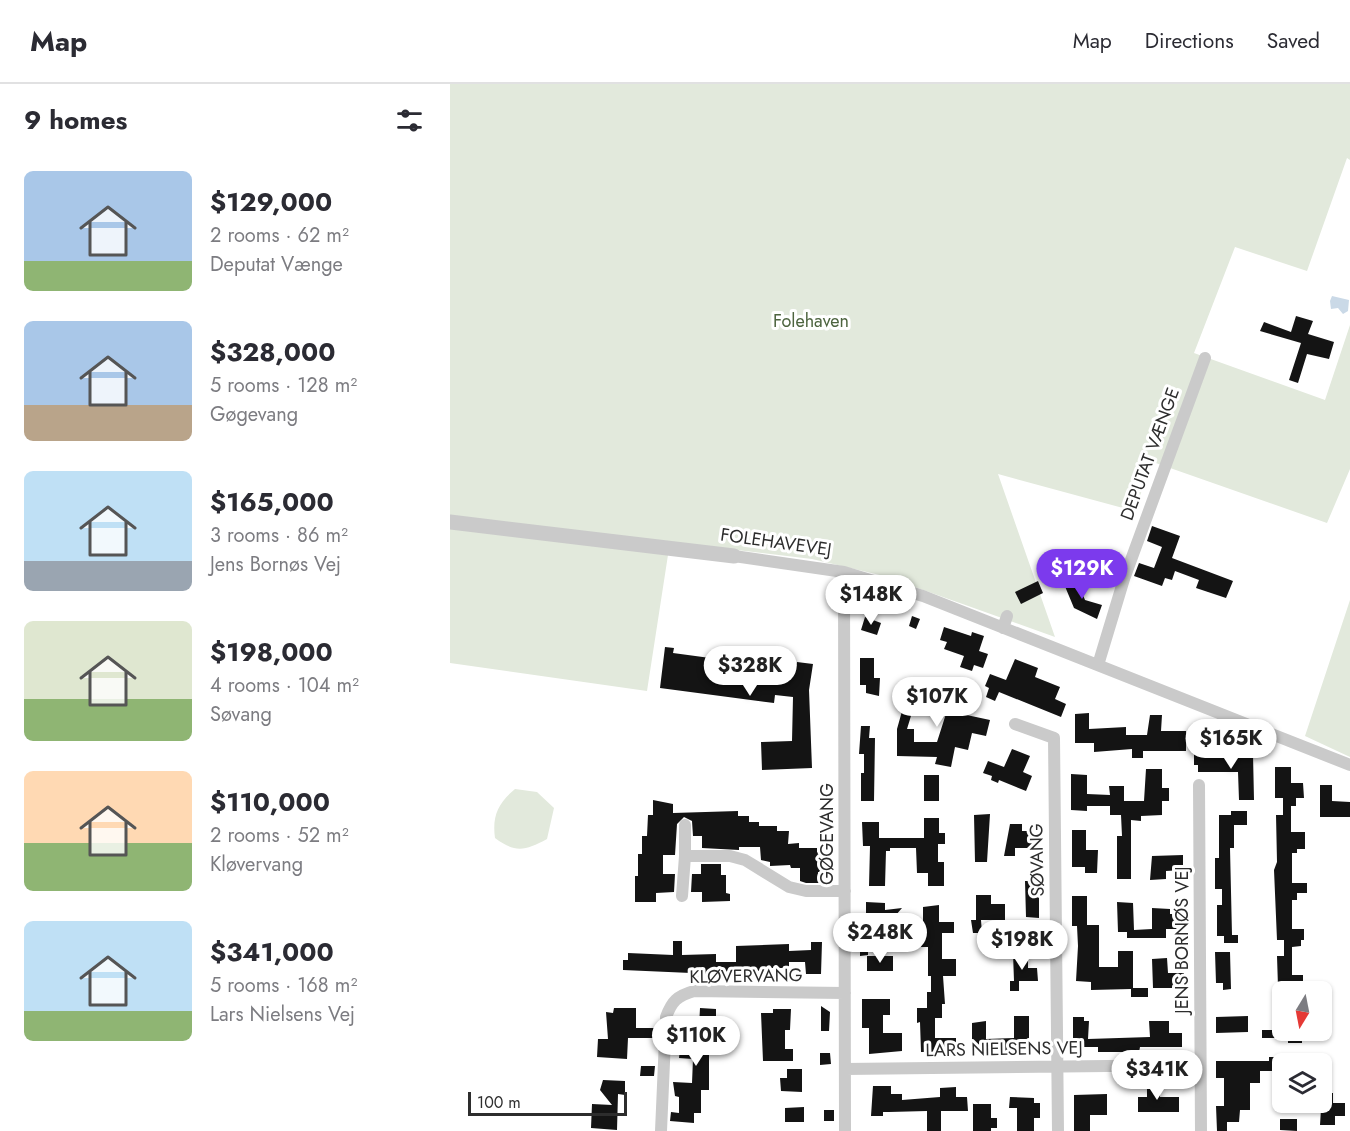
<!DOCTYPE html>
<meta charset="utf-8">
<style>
:root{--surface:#fff;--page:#f7f7f7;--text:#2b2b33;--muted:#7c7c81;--line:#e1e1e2;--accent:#7c3aed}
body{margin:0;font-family:Jost,sans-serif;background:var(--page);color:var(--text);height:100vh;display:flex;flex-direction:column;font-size:22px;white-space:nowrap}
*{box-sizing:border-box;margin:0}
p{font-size:20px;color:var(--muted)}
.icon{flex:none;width:33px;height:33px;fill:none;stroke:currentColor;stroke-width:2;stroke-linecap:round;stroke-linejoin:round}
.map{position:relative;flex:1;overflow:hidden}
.panel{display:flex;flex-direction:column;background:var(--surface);width:450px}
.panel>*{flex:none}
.needle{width:39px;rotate:190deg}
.fabs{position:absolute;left:822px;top:897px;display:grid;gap:12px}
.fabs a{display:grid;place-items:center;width:60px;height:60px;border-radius:9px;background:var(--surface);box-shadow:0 2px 4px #0004;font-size:30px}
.scale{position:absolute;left:18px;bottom:15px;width:159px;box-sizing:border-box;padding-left:6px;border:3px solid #2d2d2d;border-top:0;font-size:16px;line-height:21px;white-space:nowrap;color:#2d2d2d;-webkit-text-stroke:4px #fff;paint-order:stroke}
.price{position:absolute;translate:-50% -51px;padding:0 14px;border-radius:21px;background:#fff;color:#222;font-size:20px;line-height:39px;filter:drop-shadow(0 2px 3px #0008)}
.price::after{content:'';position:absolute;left:50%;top:36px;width:18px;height:14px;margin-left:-9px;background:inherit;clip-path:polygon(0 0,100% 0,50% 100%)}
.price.current{background:var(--accent);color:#fff}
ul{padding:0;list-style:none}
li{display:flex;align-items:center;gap:18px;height:150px;padding:0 24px}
li span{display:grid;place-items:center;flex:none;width:168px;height:120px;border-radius:9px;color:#555}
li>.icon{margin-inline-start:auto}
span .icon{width:72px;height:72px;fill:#fffc;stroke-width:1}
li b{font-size:26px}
h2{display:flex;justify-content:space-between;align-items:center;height:72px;padding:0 24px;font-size:26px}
header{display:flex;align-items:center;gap:36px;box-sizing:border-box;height:84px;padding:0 30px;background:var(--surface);border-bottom:2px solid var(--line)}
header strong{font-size:28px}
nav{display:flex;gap:33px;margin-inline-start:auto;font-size:21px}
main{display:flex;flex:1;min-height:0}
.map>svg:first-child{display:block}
</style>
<header>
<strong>Map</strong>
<nav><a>Map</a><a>Directions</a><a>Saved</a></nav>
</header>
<main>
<section class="panel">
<h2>9 homes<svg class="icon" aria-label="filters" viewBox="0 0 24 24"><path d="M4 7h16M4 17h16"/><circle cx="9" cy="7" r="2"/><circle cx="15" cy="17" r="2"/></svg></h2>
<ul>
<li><span style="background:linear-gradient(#a9c7e8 75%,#8fb573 0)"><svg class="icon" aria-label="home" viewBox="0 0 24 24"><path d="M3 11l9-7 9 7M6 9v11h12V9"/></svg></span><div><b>$129,000</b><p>2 rooms · 62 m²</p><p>Deputat Vænge</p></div></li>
<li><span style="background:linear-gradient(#a9c7e8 70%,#b9a48a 0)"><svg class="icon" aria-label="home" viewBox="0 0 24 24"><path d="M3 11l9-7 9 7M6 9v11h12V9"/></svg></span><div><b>$328,000</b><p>5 rooms · 128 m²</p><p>Gøgevang</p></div></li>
<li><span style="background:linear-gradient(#bfe0f5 75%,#9aa5b1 0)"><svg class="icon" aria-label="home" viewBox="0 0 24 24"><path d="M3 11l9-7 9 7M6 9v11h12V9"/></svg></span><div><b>$165,000</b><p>3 rooms · 86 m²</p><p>Jens Bornøs Vej</p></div></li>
<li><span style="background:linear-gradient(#dfe7d0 65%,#8fb573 0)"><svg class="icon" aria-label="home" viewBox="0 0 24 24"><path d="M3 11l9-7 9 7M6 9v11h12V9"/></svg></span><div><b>$198,000</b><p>4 rooms · 104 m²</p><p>Søvang</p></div></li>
<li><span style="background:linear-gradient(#ffd9b3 60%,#8fb573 0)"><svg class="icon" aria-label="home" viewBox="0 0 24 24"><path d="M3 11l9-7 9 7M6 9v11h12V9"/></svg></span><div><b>$110,000</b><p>2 rooms · 52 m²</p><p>Kløvervang</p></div></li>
<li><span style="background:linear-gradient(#bfe0f5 75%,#8fb573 0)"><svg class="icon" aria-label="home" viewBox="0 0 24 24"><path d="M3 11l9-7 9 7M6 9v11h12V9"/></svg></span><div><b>$341,000</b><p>5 rooms · 168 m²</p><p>Lars Nielsens Vej</p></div></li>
</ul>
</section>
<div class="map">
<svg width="900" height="1047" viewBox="0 0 900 1047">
<rect width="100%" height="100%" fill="#fff"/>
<path fill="#e2e9dc" d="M0,0h900v76l-3,-2 -40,113 -72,-24 -41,106 131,47 25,-75v144l-23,54 -174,-61 -19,49 -136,-37 57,163 -171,-61 -72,-17 -142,-17 -23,149 -197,-28z
M900,516v157l-45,-21z
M65,705l22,3 17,16 -7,31c-22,12 -32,14 -52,-1 -3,-22 3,-35 20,-49z"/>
<path fill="#cad9e7" d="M882,212l17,4 -1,11 -5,3 -5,-6 -7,1 -1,-8z"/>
<path fill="#141414" d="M846,232l17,5 -5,13 26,8 -5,17 -22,-5 -9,29 -9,-3 12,-37 -41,-12 4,-9 27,10z
M702,442l28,10 -8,22 61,23 -7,17 -30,-10 3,-8 -24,-9 -3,9 -7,-2 -3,8 -28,-10 5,-13 15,5 8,-21 -15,-6z
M626,494l9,22 17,5 -5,14 -23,-11 -10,-24z
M588,497l5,12 -22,11 -6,-12z
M462,532l8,3 -4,10 -7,-3z
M415,533l16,6 -4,12 -16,-5z
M494,543l27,9 1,-4 12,4 -5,15 9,3 -5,14 -9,-3 -2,6 -12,-4 4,-11 -20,-7 3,-7 -7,-2z
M215,563l9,1 -1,5 105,14v3l17,2 2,-10 16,2 -4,26 3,78 -50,2 -1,-28 31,-1 1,-44 -18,-2 -1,8 -114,-15z
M410,574h14v20h6l-1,18 -13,-3v-8h-6z
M565,575l23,9 -3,9 25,10 -5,12 11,5 -5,13 -62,-25 -4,9 -9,-4 3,-9 -4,-2 5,-12 16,6z
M448,599l8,3 -1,4 26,6 1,-6 19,5 -3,9 -18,-5 -3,11 -13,-4 -7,23h7v13h23l14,-44 14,3 -3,13 28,6 -4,16 -14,-3 -4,17 -13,-3 -4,20 -16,-3 2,-7 -40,-1v-27l7,-25 -3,-1 1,-7 -7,-2z
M639,629v16l37,-2v8h21l3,-20h12l-1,16h25v20h-43v7h-11v-9l-38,3v-9h-19v-29z
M411,642h9l-1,12h6l-1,63h-13v-28h3v-19h-5z
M562,665l18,7 -7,16 9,4 -6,15 -27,-11 -1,3 -7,-3 1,-4 -9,-3 5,-12 16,6z
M744,668h12v5h32v-3h15l1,46h-15l-1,-28h-40v-7h-4z
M825,683h16v16h12l1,15h-8v8h-5v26h14v17h-8v4h-5v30h15v10h-10v7h-5v29h12v11h-3v6l-9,1v28h11v12h-5v5h-13v-5h-7l-1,-31h7v-16h-7l-3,-70 3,-8 -1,-47h7v-17h-8z
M696,685h16v19h7v13h-7v14l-21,1v5l-10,-1v59h-14v-43h5l-1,-21h-11v-9h-23v5l-16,-1v-36l16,1v19l23,1 -1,-9h15v15h20z
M474,691h15v26h-15z
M870,701h12v16l18,1v15h-30z
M203,716l20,4v9l65,-2v5h11v6h10v4h18v5h12l-1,13 11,-1v5h18v4h11v20h-10l1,11h-13l-6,-2v-13h-9l-1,-3 -20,1v-4l-9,-2 -1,-13h-21v3l-37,-2v-12h-9l-1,-15 -8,-4 -7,7 -2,31h-12v19h12l-1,18 -18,1v9h-21v-26h3v-22h4v-18h5l1,-21h5z
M781,727h16v14h-13v23h-4l2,87h6v8h-14v-7h-7v-31h5v-16h-7v-31h4v-43h12z
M540,730l-3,48h-12l-1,-47z
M474,734h15v15h6v11h-7v18h6v24h-16v-13h-11l-1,-25h-26v3h-4l-1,35h-16l1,-40h-7l-1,-24h17v16h45z
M560,740h12v7h18v17h-25v8h-11z
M622,746h14v20h12l-1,23h-12v-6h-13z
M733,771v15l-17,1v8l-16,1 2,-24z
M251,780h20v11h5v18l4,1v7l-28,1v-10h-11l1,-18h9z
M575,797h14v37l-13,-1z
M526,811h15v9h14v16h-29z
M622,812h15v29h12v42h19v-16h15v37h15v9h-17v-8l-40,1v-8l-15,-1 2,-35 -1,-20h-5z
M416,818l19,1v7l17,-2 -25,29h-16l-1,-10h6z
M667,818l16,1 1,27 18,-1v-21l18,1v5h13v15h-17v9h-39v-6h-9z
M489,821v17h15v11h-12v26h14v17h-13l2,28h-3v14h-7v20h21v14h-35l-1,-30 -3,1v-15h10v-16h4v-16h-3v-29h-11v-23h6v-17z
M521,836h10l1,13h-9z
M223,857h9v14l34,-1v8h20v-16l53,-2v7l22,-1v-8h11l-1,32h-15l-1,-12h-16v6h-21v9h-67v6h-9l-1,-10 -68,-3v-10h5v-7l45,2z
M410,860h8v11l-8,1z
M765,868h15l1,37 -8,1v-7h-7z
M563,869h15v15h9l1,13h-19v10h-9v-10h4z
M417,872h26v15h-26z
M717,874l1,15h16v15h-31l-1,-29z
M412,915h28v16h-7v18h19v18l-33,3v-26h-7z
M371,922l9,6 -1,19h-8z
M164,924h22v20h19v10h-27l-1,21 -30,-2 1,-18h10l-2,-27 7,1z
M250,924l16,1v7h5v16h-12v58h-8v23h-7v10l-24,-2 1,-9 8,1v-16l-4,-1 -2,-14 19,1 1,-24 -14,-1 1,-11 12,1 1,-22 6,1z
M323,925h18l-1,21h-5v19h8v12h-30l-2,-48h12z
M564,932h15v37h-52v-8h-5v-22l14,-2v18l28,-1z
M798,932v16l-32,1v-16z
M623,933h11v4h5l-1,18 62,-2 -1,-16h20v12h13v14h-42l-1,5h-41v-5h-25z
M812,946h40v13h-14v-5h-26z
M370,969h10l1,11 -11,1z
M819,973h13v14h-22v12h-10v27h-10l-1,12h-12v9h-10l-1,-25h8v-28h-8v-17h53z
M191,982h14l-1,10h-14z
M337,985h15v23l-21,-1 -1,-13h7z
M153,996l22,1v14l-7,-1 -1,36 -26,-2 1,-24 20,1 -12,-15z
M697,999h13v14h19v15h-41v-15h9z
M423,1002h18v8h11v6l38,-3v-9l16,-1v10h11l1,14h-27v20h-14v-20l-38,1h-6v4h-12z
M872,1009h11v10h12v13h-10v9h-15z
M657,1010v21h-17v16h-16v-36z
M560,1013l24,1v5h6v15h-6v13h-17v-23h-8z
M523,1020h18v14h6v10h-6v3h-18z
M354,1023v15h-19v-14z
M374,1026h10v11h-10z
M830,1035h17v12l-17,-1z"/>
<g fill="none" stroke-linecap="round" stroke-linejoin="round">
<path stroke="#cacaca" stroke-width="12" d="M284,472l110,16 79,24 427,169
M394,488l1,559
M553,544l4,-12
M648,581l26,-86 81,-221
M565,640l39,14 4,393
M749,701l2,346
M235,772v-31
M232,812l3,-40h45l15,4 44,27 17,4h39
M395,985l355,-4
M211,1047l5,-114c6,-16 11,-21 28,-26l151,2"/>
<path stroke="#cacaca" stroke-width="15" d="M0,438l284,34"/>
</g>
<g text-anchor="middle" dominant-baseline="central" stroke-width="6" stroke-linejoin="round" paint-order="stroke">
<g font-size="18" fill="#4d643f" stroke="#fff">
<text x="361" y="237">Folehaven</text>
</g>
<g font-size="18" fill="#2d2d2d" stroke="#fff">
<text transform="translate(700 370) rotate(-70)">DEPUTAT VÆNGE</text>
<text transform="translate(326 458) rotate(8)">FOLEHAVEVEJ</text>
<text transform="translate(377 750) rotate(-90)">GØGEVANG</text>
<text transform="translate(587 776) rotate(-91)">SØVANG</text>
<text transform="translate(732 856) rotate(-90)">JENS BORNØS VEJ</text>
<text transform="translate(296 892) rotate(-1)">KLØVERVANG</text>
<text transform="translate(554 965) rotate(-1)">LARS NIELSENS VEJ</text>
</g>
</g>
</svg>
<div class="fabs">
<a><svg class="needle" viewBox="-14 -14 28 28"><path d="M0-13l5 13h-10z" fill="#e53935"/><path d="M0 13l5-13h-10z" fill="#7c7c81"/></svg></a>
<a><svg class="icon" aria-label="layers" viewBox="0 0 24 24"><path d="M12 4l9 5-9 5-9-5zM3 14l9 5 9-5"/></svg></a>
</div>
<div class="scale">100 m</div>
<b class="price current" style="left:632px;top:516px">$129K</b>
<b class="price" style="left:421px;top:542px">$148K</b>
<b class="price" style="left:300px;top:613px">$328K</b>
<b class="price" style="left:487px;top:644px">$107K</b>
<b class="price" style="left:781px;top:686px">$165K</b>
<b class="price" style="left:430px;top:880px">$248K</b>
<b class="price" style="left:572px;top:887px">$198K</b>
<b class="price" style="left:246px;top:983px">$110K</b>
<b class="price" style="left:707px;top:1017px">$341K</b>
</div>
</main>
